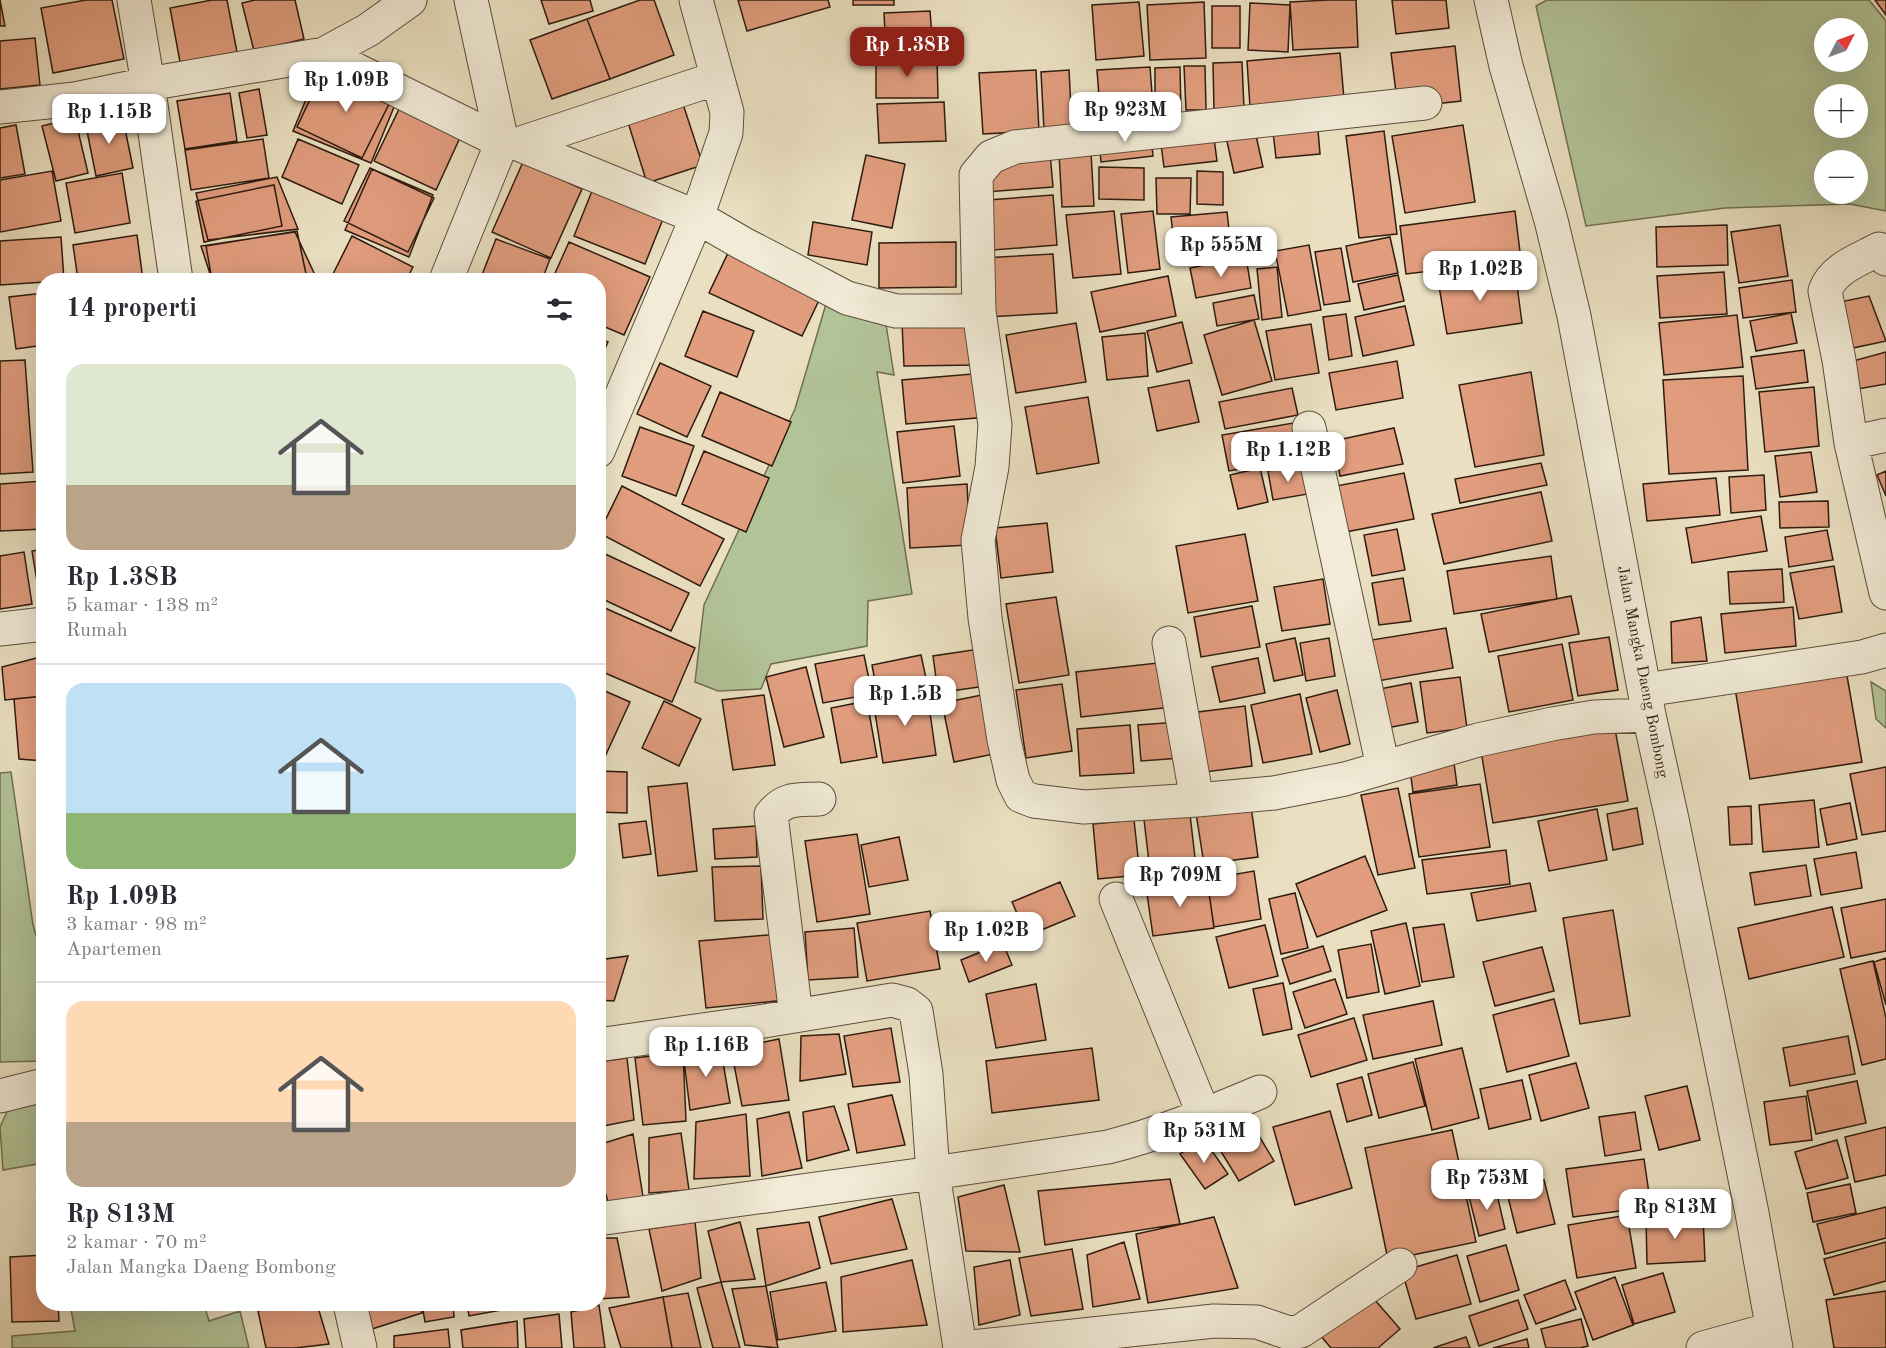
<!DOCTYPE html>
<html lang="id">
<meta charset="utf-8">
<style>
:root{--surface:#fff;--page:#f2f2f3;--text:#2b2b33;--muted:#7c7c81;--line:#e1e1e2;--accent:#8f2418}
body{margin:0;font-family:"Old Standard TT",serif;background:var(--page);color:var(--text);height:100vh;display:flex;flex-direction:column;font-size:22px;white-space:nowrap}
*{box-sizing:border-box;margin:0}
p{font-size:20px;color:var(--muted)}
.icon{flex:none;width:33px;height:33px;fill:none;stroke:currentColor;stroke-width:2;stroke-linecap:round;stroke-linejoin:round}
.map{position:relative;flex:1;overflow:hidden}
.details{position:absolute;left:36px;top:273px;width:570px;height:1038px;display:flex;flex-direction:column;background:var(--surface);border-radius:24px;box-shadow:0 6px 24px #0002}
.details>*{flex:none}
.needle{width:39px;rotate:48deg}
.controls{position:absolute;left:1814px;top:18px;display:grid;gap:12px}
.controls a{display:grid;place-items:center;width:54px;height:54px;border-radius:50%;background:var(--surface);box-shadow:0 6px 24px #0002;font-size:30px}
.price{position:absolute;translate:-50% -51px;padding:0 14px;border-radius:12px;background:#fff;color:#222;font-size:20px;line-height:39px;filter:drop-shadow(0 2px 3px #0008)}
.price::after{content:'';position:absolute;left:50%;top:36px;width:18px;height:14px;margin-left:-9px;background:inherit;clip-path:polygon(0 0,100% 0,50% 100%)}
.price.current{background:var(--accent);color:#fff}
ul{padding:0;list-style:none}
li{display:grid;align-content:center;gap:12px;height:318px;padding:0 30px}
li+li{border-top:2px solid var(--line)}
li span{display:grid;place-items:center;height:186px;border-radius:18px;color:#555}
li>.icon{margin-inline-start:auto}
span .icon{width:108px;height:108px;fill:#fffc;stroke-width:1}
li b{font-size:26px}
h2{display:flex;justify-content:space-between;align-items:center;height:72px;padding:0 30px;font-size:26px}
.map>svg:first-child{display:block}
</style>
<div class="map">
<svg width="1886" height="1348" viewBox="0 0 1886 1348">
<rect width="100%" height="100%" fill="#eae0c1"/>
<filter id="stains"><feTurbulence type="fractalNoise" baseFrequency=".00333" numOctaves="4"/><feColorMatrix values="0 0 0 0 .2 0 0 0 0 .09 0 0 0 0 .02 0 0 0 .5 -.17"/></filter>
<radialGradient id="worn" r=".72"><stop offset=".6" stop-color="#630" stop-opacity="0"/><stop offset="1" stop-color="#630" stop-opacity=".3"/></radialGradient>
<path fill="#b2c397" stroke="#707053" stroke-width="1.5" fill-rule="evenodd" d="M1547,0h322l17,21v190l-36,-7 -125,4 -139,18 -50,-220zM1857,28v34h-33v-34zM1857,94v34h-33v-34zM1824,160h33v34h-33z
M826,304l59,14 9,57 -17,-3 35,222 -44,7 -1,45 -96,18 -10,25 -43,2 -23,-9 9,-77 91,-196z
M1871,682l15,9v37l-10,-9z
M11,772l22,153 10,33v103l-43,1v-289z
M43,1095v68l-40,7 -3,-43 10,-22z
M70,1304h134l5,17 31,-10 9,37h-237v-12l63,-5z"/>
<path fill="#e19d7e" stroke="#2e1c0f" stroke-width="1.5" d="M0,0l5,26h-5z
M86,0h26l12,59 -71,14 -12,-65z
M212,0h15l10,52 -57,10 -10,-54z
M255,0h40l9,39 -50,12 -12,-48z
M541,0h49l3,11 -44,13z
M640,0h14l20,55 -64,24 -23,-60z
M738,0h90l2,7 -83,24z
M853,0h41v5h-41z
M1329,0h27l2,47 -65,3 -3,-48z
M1392,0h54l3,28 -53,6z
M1875,0h11v15z
M1139,2l5,54 -48,4 -4,-55z
M1204,2l2,56 -56,2 -3,-55z
M1250,3l40,2 -2,47 -40,-2z
M1212,6h28v42h-28z
M930,11l3,38 -47,3 -2,-39z
M587,19l23,60 -58,20 -22,-59z
M35,38l5,47 -40,4v-48z
M1455,46l6,55 -63,7 -7,-55z
M1340,53l4,46 -94,8 -3,-46z
M876,57h61l1,41h-62z
M1242,62l2,47 -30,1 -1,-47z
M321,63l78,32 -28,68 -78,-32z
M1184,66h21l1,44h-20z
M1150,67l4,53 -53,3 -4,-53z
M1180,67l1,46 -26,1v-46z
M1036,70l3,61 -56,3 -4,-61z
M1069,70l3,58 -28,2 -3,-58z
M323,72l66,32 -27,54 -65,-31z
M259,89l8,46 -20,3 -8,-45z
M230,93l7,48 -52,8 -8,-48z
M681,98l22,67 -56,18 -21,-67z
M944,102l2,39 -67,2 -2,-39z
M402,103l61,28 -27,59 -62,-29z
M122,114l11,54 -37,8 -11,-55z
M75,118l13,55 -32,8 -14,-55z
M1317,118l3,36 -44,4 -4,-35z
M1253,122l10,45 -29,6 -10,-45z
M1212,123l5,38 -53,6 -5,-37z
M16,125l9,49 -25,4v-50z
M1150,125l3,31 -52,6 -3,-32z
M1463,125l12,77 -70,11 -13,-77z
M1384,131l13,103 -38,4 -13,-102z
M1090,134l4,72 -32,1 -4,-71z
M263,139l6,39 -78,12 -6,-40z
M298,139l61,26 -17,39 -60,-27z
M1049,142l4,45 -67,5 -3,-46z
M866,155l39,9 -13,64 -40,-8z
M523,162l59,27 -31,69 -59,-26z
M1099,167l45,1v32l-45,-1z
M370,168l64,30 -26,54 -64,-31z
M372,169l61,26 -24,62 -64,-27z
M52,171l9,50 -61,11v-52z
M1197,171l26,1v33l-26,-1z
M122,173l8,50 -55,10 -9,-50z
M277,177l21,52 -90,11 -12,-47z
M1156,178h35l-1,36h-33z
M596,181l71,28 -22,55 -71,-28z
M274,185l8,41 -78,16 -8,-41z
M1053,195l4,50 -64,5 -5,-50z
M1114,211l7,63 -48,4 -7,-63z
M1153,211l7,58 -32,4 -7,-59z
M1515,211l6,49 -115,14 -6,-48z
M1227,212l5,45 -56,5 -5,-45z
M813,222l59,10 -5,33 -59,-10z
M1727,225l1,40 -71,2 -1,-40z
M1780,225l8,51 -49,7 -8,-51z
M297,231l9,43 -40,6h-54l-6,-34z
M295,232l20,43 -20,5h-83l-11,-34z
M137,235l6,45h-65l-5,-35z
M352,236l61,31 -7,13h-76z
M61,237l3,43h-20v2l-44,3v-44z
M1390,237l8,36 -45,9 -7,-36z
M496,239l54,20 -8,21h-62z
M569,242l81,35 -26,58 -26,-11v-44h-46z
M956,242v45l-77,1v-45z
M1309,245l12,65 -33,6 -13,-65z
M1341,248l9,53 -26,4 -9,-53z
M728,253l93,43 -19,40 -93,-43z
M1053,254l4,59 -70,4 -4,-59z
M1246,257l5,31 -55,10 -6,-30z
M1277,267l5,50 -20,3 -5,-51z
M1515,270l7,53 -75,11 -9,-54z
M1724,272l3,42 -67,4 -3,-42z
M1398,275l6,26 -40,9 -6,-26z
M1168,276l8,40 -76,16 -9,-40z
M1792,280l4,32 -53,6 -4,-30z
M44,293v52l-28,4 -7,-52z
M1254,295l5,24 -42,7 -4,-23z
M1869,296l17,45 -47,10 -9,-47z
M1405,306l9,39 -51,11 -8,-39z
M703,311l51,20 -17,46 -52,-21z
M1791,313l6,30 -41,8 -6,-30z
M1346,314l6,42 -23,4 -6,-43z
M1737,315l6,52 -79,8 -5,-52z
M1254,320l18,61 -50,14 -18,-60z
M977,321l1,44 -74,1 -2,-43z
M1182,322l10,41 -35,9 -10,-41z
M1076,323l10,59 -70,11 -10,-58z
M1311,324l8,49 -44,7 -9,-49z
M1145,333l3,43 -41,4 -5,-43z
M598,338l10,4 -10,22z
M1804,350l4,32 -52,7 -5,-32z
M1886,352v32l-28,5 -5,-28z
M25,360l8,112 -33,2v-113z
M1397,361l6,37 -67,12 -7,-37z
M660,363l51,23 -24,51 -50,-23z
M1531,372l13,83 -69,12 -16,-82z
M984,373l4,44 -82,7 -4,-44z
M1743,376l5,94 -79,4 -6,-94z
M40,380h4v29z
M1189,380l10,42 -42,9 -9,-43z
M1814,387l5,59 -54,6 -6,-60z
M1292,388l6,27 -73,14 -6,-27z
M720,392l71,30 -19,44 -70,-30z
M1088,397l11,66 -62,11 -12,-67z
M1305,421l6,35 -82,15 -7,-36z
M954,426l6,50 -57,7 -6,-51z
M640,427l54,19 -18,50 -54,-20z
M1394,428l9,36 -63,12 -7,-35z
M704,451l65,27 -23,54 -64,-28z
M1811,452l6,40 -37,5 -5,-41z
M1541,463l6,22 -87,18 -5,-24z
M1302,465l6,29 -35,6 -5,-29z
M1260,468l8,34 -30,7 -8,-34z
M1886,471v25l-9,-21z
M1404,473l10,46 -74,14 -9,-46z
M1764,475l2,35 -35,3 -2,-36z
M1716,478l4,37 -73,6 -4,-37z
M44,481v48l-44,2v-47z
M967,484l3,61 -60,3 -3,-60z
M622,486l102,53 -24,47 -101,-53z
M1541,492l11,49 -108,23 -12,-50z
M1828,501l1,26 -49,1 -1,-26z
M1761,516l6,35 -75,12 -6,-35z
M1047,523l6,49 -52,6 -6,-50z
M1397,529l8,41 -33,6 -8,-41z
M1827,530l6,30 -44,7 -4,-30z
M1245,534l13,67 -70,12 -12,-67z
M44,549v49l-4,1 -8,-48z
M24,552l8,52 -32,5v-53z
M603,553l86,40 -18,38 -73,-34v-35z
M1551,556l6,43 -103,15 -7,-43z
M1834,566l8,46 -43,7 -9,-46z
M1782,569l2,33 -54,2 -2,-32z
M1403,578l8,43 -32,4 -7,-42z
M1323,579l7,45 -48,7 -8,-44z
M1571,596l8,38 -90,18 -8,-38z
M1056,597l13,78 -50,8 -13,-79z
M598,605l97,43 -23,54 -74,-32z
M1252,606l8,41 -59,10 -7,-40z
M1793,607l3,39 -71,7 -4,-39z
M1701,617l6,44 -35,2 -1,-41z
M1446,628l7,40 -87,15 -7,-41z
M1609,637l9,53 -40,6 -9,-53z
M1295,638l8,37 -29,6 -8,-37z
M1329,638l6,38 -29,5 -6,-38z
M1562,644l11,56 -64,12 -11,-56z
M979,649l6,37 -47,7 -5,-37z
M864,655l8,39 -49,9 -8,-39z
M921,655l6,28 -50,9 -5,-27z
M44,656v40l-39,4 -3,-33z
M1258,658l7,35 -45,9 -8,-35z
M1167,662l5,45 -91,10 -5,-45z
M806,667l18,70 -40,10 -18,-70z
M1846,670l16,92 -112,17 -15,-91z
M1460,677l7,51 -40,5 -7,-51z
M1411,683l7,39 -42,8 -7,-39z
M1062,684l10,67 -46,7 -10,-68z
M598,688l32,14 -27,59 -5,-2z
M1337,690l13,54 -30,8 -14,-54z
M927,692l9,63 -53,8 -10,-63z
M987,694l12,59 -45,9 -12,-59z
M1300,694l12,60 -49,9 -12,-58z
M764,695l11,70 -42,5 -11,-70z
M44,696v65l-25,-2 -5,-60z
M664,701l37,18 -22,47 -37,-18z
M867,701l10,56 -36,6 -10,-55z
M1245,706l7,60 -47,6 -7,-60z
M1178,722l3,36 -40,3 -3,-36z
M1614,723l14,78 -135,22 -13,-78z
M1130,725l4,48 -54,3 -3,-47z
M1453,756l4,29 -44,7 -4,-30z
M1886,767v64l-24,4 -12,-61z
M598,771l29,1v41l-29,-1z
M687,783l10,88 -39,5 -10,-89z
M1480,784l10,63 -71,10 -10,-63z
M1398,788l17,80 -37,7 -17,-80z
M1250,799l8,58 -54,7 -9,-57z
M1814,800l5,47 -56,5 -4,-47z
M1850,803l7,36 -30,6 -7,-36z
M1189,806l7,60 -46,5 -7,-60z
M1751,806l1,38 -22,1 -2,-38z
M1637,808l6,36 -30,6 -6,-36z
M1597,809l10,51 -58,11 -11,-50z
M1134,820l6,55 -42,4 -5,-55z
M646,821l5,33 -28,4 -4,-34z
M756,826l1,31 -42,2 -2,-30z
M857,834l13,80 -53,8 -12,-81z
M899,837l9,43 -39,7 -8,-42z
M1506,850l4,34 -83,10 -5,-34z
M1856,852l6,36 -41,7 -7,-36z
M1365,856l22,54 -70,27 -21,-53z
M1806,865l5,31 -56,9 -5,-32z
M761,866l2,53 -48,2 -3,-54z
M1254,871l7,48 -47,8 -7,-48z
M1207,879l7,49 -61,8 -7,-49z
M1060,882l15,34 -48,20 -15,-34z
M1530,883l6,28 -59,10 -6,-28z
M1295,893l13,55 -27,6 -12,-55z
M1886,899v52l-35,7 -10,-50z
M1832,907l12,50 -95,22 -11,-51z
M1613,910l17,106 -50,8 -17,-106z
M930,911l10,58 -73,12 -10,-58z
M1406,923l14,63 -35,8 -14,-63z
M1444,924l10,53 -32,5 -9,-54z
M1265,925l13,51 -49,12 -13,-51z
M854,928l4,49 -50,3 -3,-48z
M779,934l7,66 -80,8 -7,-67z
M1003,943l9,22 -43,17 -8,-22z
M1371,944l8,48 -32,6 -9,-48z
M1323,946l8,25 -41,13 -8,-25z
M1542,947l12,44 -59,15 -12,-44z
M628,956l-14,45 -16,-1v-40z
M1886,958v47l-12,-43z
M1873,961l13,57v41l-24,6 -22,-96z
M1335,979l12,35 -42,14 -12,-36z
M1283,983l9,46 -29,6 -10,-46z
M1036,984l10,56 -50,8 -10,-54z
M1554,999l15,57 -62,16 -14,-57z
M1433,1001l9,44 -69,14 -10,-44z
M1354,1018l13,42 -56,17 -13,-42z
M891,1028l9,54 -47,5 -9,-51z
M839,1034l7,40 -46,7 1,-45z
M1848,1036l7,38 -65,12 -7,-38z
M779,1039l10,61 -47,6 -11,-57z
M720,1045l10,58 -40,7 -7,-58z
M1092,1048l7,52 -107,13 -6,-52z
M1462,1048l17,70 -47,12 -17,-71z
M683,1052l3,69 -43,4 -8,-67z
M627,1058l7,62 -36,7v-65z
M1413,1062l12,44 -46,12 -11,-44z
M1576,1063l13,45 -48,13 -12,-46z
M1362,1077l10,38 -25,7 -10,-38z
M1522,1080l9,39 -42,10 -9,-40z
M1857,1081l9,42 -50,11 -9,-43z
M1687,1086l13,54 -41,10 -14,-54z
M892,1095l13,50 -48,8 -9,-49z
M1806,1096l6,44 -42,5 -6,-43z
M834,1106l15,44 -42,11 -4,-49z
M1241,1106l33,55 -35,20 -33,-54z
M1330,1111l22,77 -57,17 -22,-78z
M789,1112l13,56 -40,8 -5,-57z
M1635,1112l6,38 -36,6 -6,-39z
M746,1114l4,62 -56,3 2,-57z
M1886,1127v48l-31,7 -10,-45z
M1452,1130l24,112 -88,18 -23,-112z
M681,1133l8,57 -40,3v-55z
M633,1134l11,69 -36,-1 -10,-35v-22z
M1203,1138l25,36 -23,15 -25,-35z
M1837,1140l11,38 -42,11 -11,-37z
M1644,1159l7,48 -78,10 -7,-48z
M1170,1179l10,45 -135,21 -7,-54z
M1544,1180l11,44 -38,9 -11,-44z
M1850,1184l6,29 -43,9 -6,-29z
M1004,1185l16,67 -54,-1 -8,-54z
M1495,1186l10,43 -26,7 -11,-43z
M892,1199l15,50 -76,15 -12,-47z
M1886,1207v31l-61,16 -8,-30z
M1627,1215l9,53 -59,10 -9,-53z
M1703,1216l2,45 -58,3 -1,-46z
M1214,1217l24,71 -90,15 -12,-69z
M695,1222l6,56 -39,13 -13,-62z
M740,1222l15,57 -34,3 -13,-51z
M809,1222l11,46 -54,18 -9,-57z
M598,1238h19l12,59 -31,2z
M1124,1242l16,57 -47,8 -6,-52z
M1886,1242v39l-52,14 -10,-36z
M1506,1245l13,45 -39,12 -13,-46z
M1072,1249l11,60 -52,7 -12,-58z
M44,1255v49h14l1,17 -47,1 -2,-65z
M1457,1255l14,49 -55,15 -14,-48z
M912,1260l15,65 -84,7 -2,-55z
M1010,1260l10,55 -41,10 -5,-58z
M1663,1273l12,39 -41,12 -12,-39z
M1615,1277l18,48 -40,15 -18,-48z
M1565,1280l11,29 -40,15 -12,-29z
M721,1282l19,66h-27l-16,-60z
M826,1282l10,49 -58,9 -8,-48z
M766,1286l12,62 -33,-3 -13,-56z
M1886,1291v57h-52l-8,-48z
M1368,1292l32,37 -22,19h-47l-11,-13z
M688,1293l13,55h-29l-9,-51z
M663,1297l9,51h-51l-12,-40z
M1518,1300l10,29 -49,17 -10,-30z
M255,1304h30l-27,7z
M289,1304h28l12,40 -34,4h-29l-8,-37z
M365,1304h55l2,9 -50,16z
M422,1304h31l1,13 -29,5z
M467,1304h63v1l-61,11z
M599,1305l6,43h-31l-3,-36z
M559,1314l3,34h-36l-2,-29z
M1581,1319l7,27 -8,2h-34l-5,-19z
M517,1321l1,27h-55l-2,-18z
M448,1329l2,19h-56v-12z
M1466,1337l4,11h-37z
M1527,1339l2,9h-36z"/>
<g fill="none" stroke-linecap="round" stroke-linejoin="round">
<g stroke="#5d4d3c" stroke-width="35">
<path id="minor" d="M134,0l14,84 176,-30
M410,0l-42,30 -44,24 178,88 -56,138
M471,0l31,142 16,2 179,73 45,26 105,55 49,13h83
M1491,0l15,66 45,154 23,96 75,399 23,104 80,394 24,135
M1425,103l-410,44 -24,10 -15,18 3,136 16,114 -3,42 -14,73 7,78 19,122 9,40 8,16 13,5 50,6 113,-7 77,-7 71,-14 133,-39 74,-16 42,-7 55,-2
M0,107l75,-8 73,-15 28,196
M518,144l199,-66
M1886,259l-7,-10c-20,11 -46,19 -54,42l14,69 12,83 35,150
M1309,428l74,339
M1851,443l35,-8
M598,451l99,-234 29,-84 1,-21 -31,-112
M0,629l44,-5
M1169,643l28,157
M1645,690l217,-33 24,-7
M1116,899l88,216
M796,1015l-25,-200c14,-18 27,-15 48,-16
M598,1045l160,-23 134,-22 15,4 9,7 10,63 7,99 27,175
M0,1096l44,-11
M598,1219l335,-46 175,-26c52,-13 102,-34 152,-55
M350,1304l10,44
M962,1348l252,-27 43,1 32,11 12,-2 99,-66
M1703,1348l69,-19"/>
</g>
<use href="#minor" stroke="#f1ebd7" stroke-width="33"/>
</g>
<g text-anchor="middle" dominant-baseline="central" stroke-width="5" stroke-linejoin="round" paint-order="stroke">
<g font-size="16" fill="#2e1c0f" stroke="#f1ebd7">
<text transform="translate(1642 672) rotate(79)">Jalan Mangka Daeng Bombong</text>
</g>
</g>
<rect width="100%" height="100%" filter="url(#stains)"/>
<rect width="100%" height="100%" fill="url(#worn)"/>
</svg>
<div class="controls">
<a><svg class="needle" viewBox="-14 -14 28 28"><path d="M0-13l5 13h-10z" fill="#e53935"/><path d="M0 13l5-13h-10z" fill="#7c7c81"/></svg></a>
<a>+</a>
<a>−</a>
</div>
<b class="price current" style="left:907px;top:78px">Rp 1.38B</b>
<b class="price" style="left:346px;top:113px">Rp 1.09B</b>
<b class="price" style="left:1125px;top:143px">Rp 923M</b>
<b class="price" style="left:109px;top:145px">Rp 1.15B</b>
<b class="price" style="left:1221px;top:278px">Rp 555M</b>
<b class="price" style="left:1480px;top:302px">Rp 1.02B</b>
<b class="price" style="left:1288px;top:483px">Rp 1.12B</b>
<b class="price" style="left:905px;top:727px">Rp 1.5B</b>
<b class="price" style="left:1180px;top:908px">Rp 709M</b>
<b class="price" style="left:986px;top:963px">Rp 1.02B</b>
<b class="price" style="left:706px;top:1078px">Rp 1.16B</b>
<b class="price" style="left:1204px;top:1164px">Rp 531M</b>
<b class="price" style="left:1487px;top:1211px">Rp 753M</b>
<b class="price" style="left:1675px;top:1240px">Rp 813M</b>
<section class="details">
<h2>14 properti<svg class="icon" aria-label="filters" viewBox="0 0 24 24"><path d="M4 7h16M4 17h16"/><circle cx="9" cy="7" r="2"/><circle cx="15" cy="17" r="2"/></svg></h2>
<ul>
<li><span style="background:linear-gradient(#dfe7d0 65%,#b9a48a 0)"><svg class="icon" aria-label="home" viewBox="0 0 24 24"><path d="M3 11l9-7 9 7M6 9v11h12V9"/></svg></span><div><b>Rp 1.38B</b><p>5 kamar · 138 m²</p><p>Rumah</p></div></li>
<li><span style="background:linear-gradient(#bfe0f5 70%,#8fb573 0)"><svg class="icon" aria-label="home" viewBox="0 0 24 24"><path d="M3 11l9-7 9 7M6 9v11h12V9"/></svg></span><div><b>Rp 1.09B</b><p>3 kamar · 98 m²</p><p>Apartemen</p></div></li>
<li><span style="background:linear-gradient(#ffd9b3 65%,#b9a48a 0)"><svg class="icon" aria-label="home" viewBox="0 0 24 24"><path d="M3 11l9-7 9 7M6 9v11h12V9"/></svg></span><div><b>Rp 813M</b><p>2 kamar · 70 m²</p><p>Jalan Mangka Daeng Bombong</p></div></li>
</ul>
</section>
</div>
